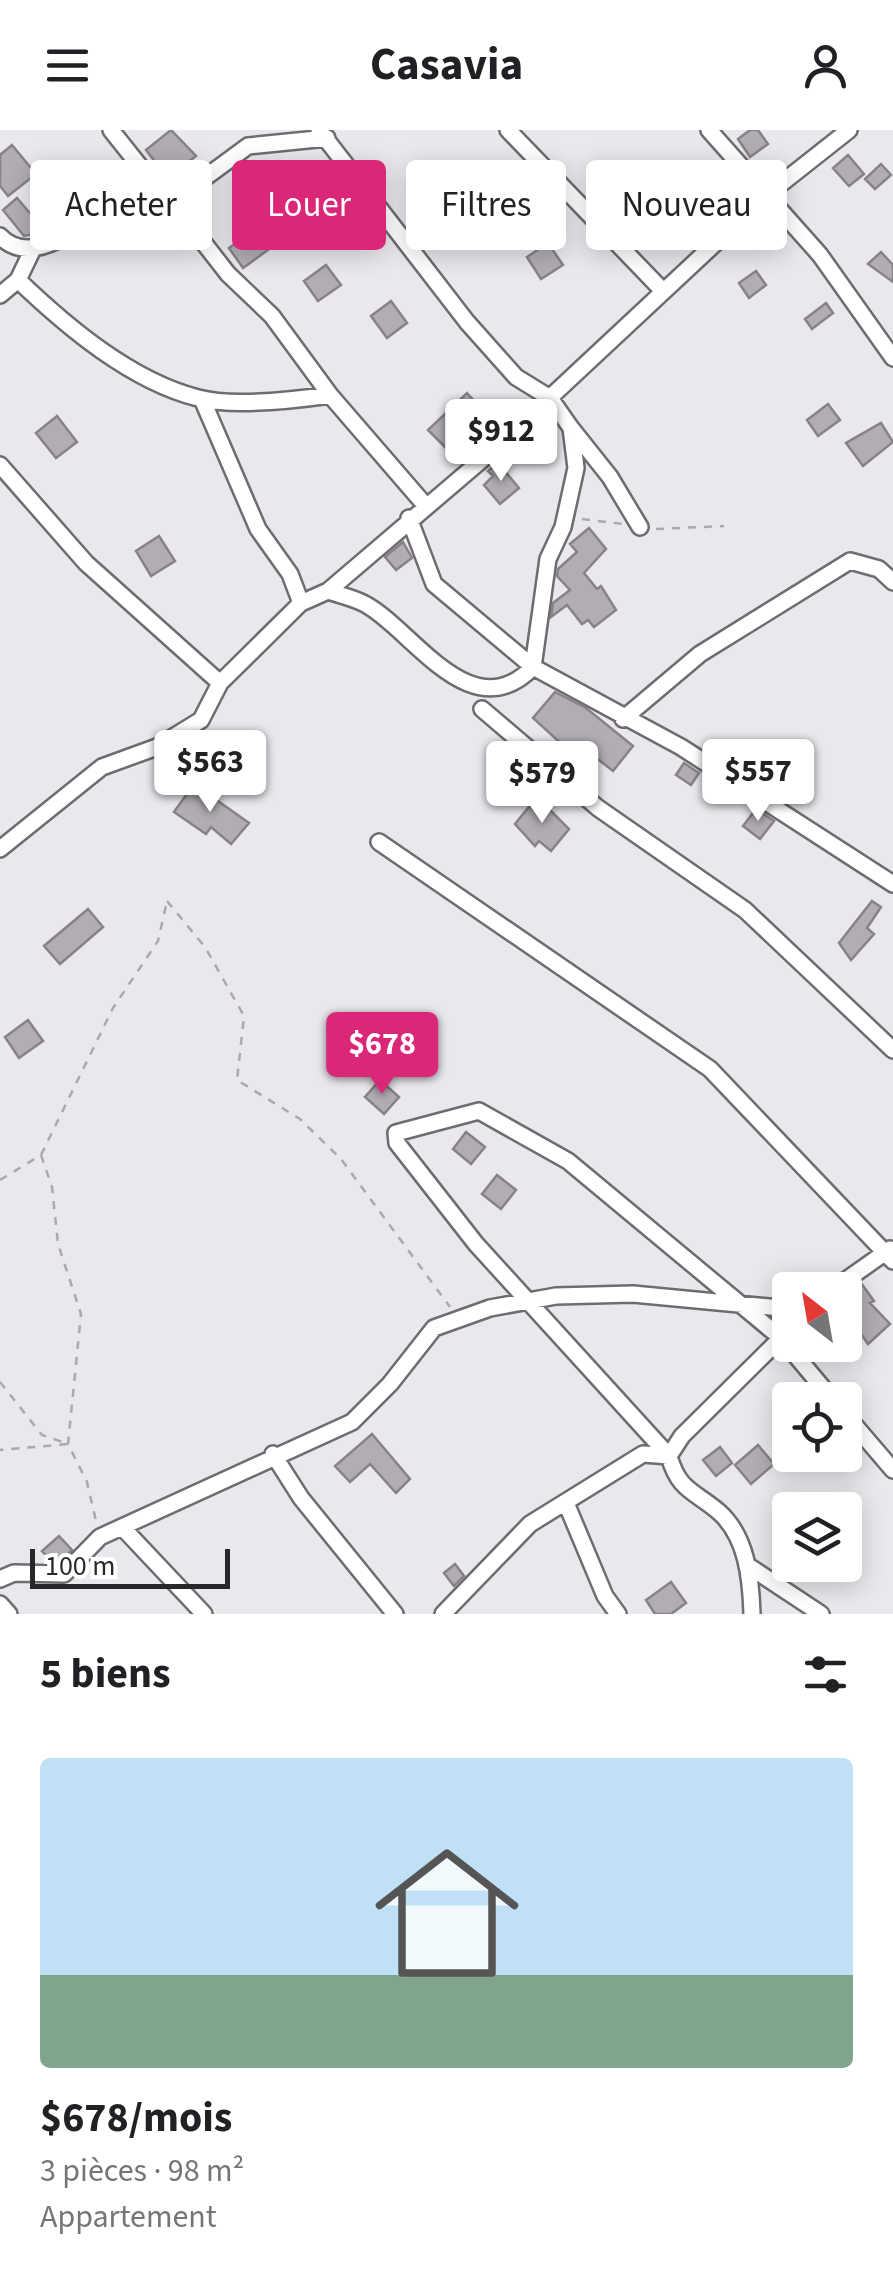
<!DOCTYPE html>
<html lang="fr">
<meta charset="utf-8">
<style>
:root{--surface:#fff;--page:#f2f2f2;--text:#202124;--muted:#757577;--line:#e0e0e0;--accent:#db2777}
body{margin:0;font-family:"Source Sans 3",sans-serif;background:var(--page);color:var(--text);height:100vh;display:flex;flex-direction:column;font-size:38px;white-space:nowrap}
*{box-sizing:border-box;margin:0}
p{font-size:32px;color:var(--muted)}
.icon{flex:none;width:55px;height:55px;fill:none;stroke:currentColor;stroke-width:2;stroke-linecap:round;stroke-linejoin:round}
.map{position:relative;height:1484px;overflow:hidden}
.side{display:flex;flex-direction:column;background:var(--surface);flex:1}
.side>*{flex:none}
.hud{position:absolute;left:30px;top:30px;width:835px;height:90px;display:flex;gap:20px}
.needle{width:65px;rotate:329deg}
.controls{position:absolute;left:772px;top:1142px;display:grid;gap:20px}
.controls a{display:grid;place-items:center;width:90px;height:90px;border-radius:10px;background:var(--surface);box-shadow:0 5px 25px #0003;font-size:50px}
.scale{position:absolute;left:30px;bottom:25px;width:200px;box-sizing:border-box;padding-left:10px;border:5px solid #282729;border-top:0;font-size:28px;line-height:35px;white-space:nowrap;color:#282729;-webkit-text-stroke:8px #fff;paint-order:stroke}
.price{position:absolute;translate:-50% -85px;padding:0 22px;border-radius:10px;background:#fff;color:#222;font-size:32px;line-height:65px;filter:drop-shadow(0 2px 5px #0008)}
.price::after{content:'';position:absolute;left:50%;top:60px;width:30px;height:22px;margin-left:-15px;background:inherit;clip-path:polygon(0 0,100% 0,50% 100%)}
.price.active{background:var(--accent);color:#fff}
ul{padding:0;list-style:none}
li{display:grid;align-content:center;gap:20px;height:530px;padding:0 40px}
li+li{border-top:2px solid var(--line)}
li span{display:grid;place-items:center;height:310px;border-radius:10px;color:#555}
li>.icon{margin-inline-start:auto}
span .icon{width:180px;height:180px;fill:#fffc;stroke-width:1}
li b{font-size:42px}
h2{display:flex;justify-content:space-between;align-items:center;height:120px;padding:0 40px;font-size:42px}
.chip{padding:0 35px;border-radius:10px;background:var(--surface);box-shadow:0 5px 25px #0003;font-size:35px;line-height:90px}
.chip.active{background:var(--accent);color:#fff}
header{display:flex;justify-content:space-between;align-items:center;height:130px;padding:0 40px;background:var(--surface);font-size:45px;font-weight:700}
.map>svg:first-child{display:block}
</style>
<header><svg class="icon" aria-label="menu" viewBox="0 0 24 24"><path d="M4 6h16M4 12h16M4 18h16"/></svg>Casavia<svg class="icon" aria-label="person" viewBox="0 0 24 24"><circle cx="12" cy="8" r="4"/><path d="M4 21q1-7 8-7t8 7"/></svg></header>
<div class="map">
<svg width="893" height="1484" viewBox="0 0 893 1484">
<rect width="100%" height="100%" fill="#eae7ed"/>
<path fill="#b1adb3" stroke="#868388" stroke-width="2.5" d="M171,0l25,26 -10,8 5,6 -11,9 -8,-10 -7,6 -19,-25z
M750,0h8l10,14 -18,13 -12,-18z
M12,15l24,29 -28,22 -8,-10v-31z
M848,25l16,19 -15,12 -16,-18z
M881,34l10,11 -16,14 -10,-10z
M690,55l14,20 -20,14 -14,-19z
M17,68l29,34 -22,4 -21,-26z
M258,97l14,20 -29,21 -14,-20z
M548,113l15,22 -22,14 -14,-22z
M881,122l12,13v17l-25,-18z
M326,135l15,20 -23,16 -14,-20z
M756,141l10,14 -17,13 -10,-15z
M391,171l16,22 -20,15 -16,-22z
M826,173l7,10 -21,16 -7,-10z
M467,263l19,21 -41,33 -17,-17z
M828,274l12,16 -22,16 -11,-16z
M57,286l20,26 -21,16 -20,-25z
M881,293l12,19 -30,24 -17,-23z
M498,333l21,25 -19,16 -16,-19 9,-9 -5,-5z
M589,398l17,21 -22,24 13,16 4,-3 15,24 -22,17 -6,-7 -6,4 -15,-19 -16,12 2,-14 17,-13 -13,-14 1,-7 19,-17 -7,-8z
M159,406l16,25 -24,15 -15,-25z
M403,412l9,16 -16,12 -11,-13z
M555,562l31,16 47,38 -20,25 -28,-22 -7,10 -45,-41z
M684,633l15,10 -8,12 -15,-10z
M194,654l55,39 -18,21 -20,-17 -5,7 -32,-22z
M533,672l8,6 3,-4 25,25 -18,22 -12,-10 -4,5 -20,-22z
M756,679l18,12 -14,18 -17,-13z
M872,771l9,6 -14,21 7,6 -23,26 -12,-17z
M88,779l15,18 -43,37 -16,-18z
M28,890l15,21 -24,17 -14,-21z
M380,950l19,17 -15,17 -19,-17z
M466,1002l19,15 -14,17 -18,-15z
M497,1045l19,15 -15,19 -19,-15z
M861,1153l13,18 -4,2 20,21 -22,20 -23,-33v-16z
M372,1304l38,45 -14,14 -26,-29 -20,18 -15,-16z
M758,1315l16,19 -23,20 -16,-19z
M720,1317l12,16 -16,13 -13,-16z
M59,1406l13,14 -13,13h-6l-11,-12z
M455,1434l9,12 -10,10 -10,-13z
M671,1452l15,21 -15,11h-16l-9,-14z"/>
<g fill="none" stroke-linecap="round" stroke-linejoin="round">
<g stroke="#6f6c71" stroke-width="20">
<path id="minor" d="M111,0l35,44
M319,0l148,192 49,55 34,21 21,30 5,40 -13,59 -15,32 -15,108c-62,64 -121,-38 -168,-63 -11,-6 -25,-9 -37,-13
M508,0l155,161
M709,0l111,125 73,103
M172,72l56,72 44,42 58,79 95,110
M0,106c39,42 112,-36 146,-62l26,28 76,-56 79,-8
M31,123l-13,27c49,47 113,101 180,118 34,9 97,2 132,-3
M0,165l18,-15
M202,269l56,130 32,45 11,29
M571,298l39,49 30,50
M0,335l86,98 134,120
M409,388l25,66 99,83 148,80 212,137
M482,579l116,99 147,102 148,140
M623,589l77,-65 150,-93 29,8 14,13
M379,712l331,227 183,192
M0,719l102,-82 55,-20 44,-27 19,-37 81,-80 27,-12 170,-145 270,-252 81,-64
M832,1160l58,-41
M845,1284l48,56
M273,1324l28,44 94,116
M566,1373l39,93 13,18
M122,1397l82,87
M750,1437l71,47
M0,1449l14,-6 50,1 36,-37 252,-115 38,-38 44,-56 56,-20 66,-12 77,-2 157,15
M0,1474l9,10
M443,1484l87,-90 113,-70 26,2 -193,-212 -79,-101 -1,-10 83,-22 89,50 213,177 52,62
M752,1484c-1,-35 -5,-77 -33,-102 -26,-22 -40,-21 -50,-56l13,-20 108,-107"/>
</g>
<path stroke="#aca9ae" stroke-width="2.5" stroke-dasharray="8 8" stroke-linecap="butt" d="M582,389l41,5
M656,399l68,-3
M167,771l38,46 39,69 -7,64 63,39 41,40 109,148
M41,1025l11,32 6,57 23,70 -13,130 19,38 9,39
M0,1050l41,-25 72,-147 45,-67 9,-40
M0,1252l42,53 26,9 -68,6"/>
<use href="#minor" stroke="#fff" stroke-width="15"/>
</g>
</svg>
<div class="controls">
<a><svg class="needle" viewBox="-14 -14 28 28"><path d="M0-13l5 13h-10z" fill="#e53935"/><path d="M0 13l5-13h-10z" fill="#757577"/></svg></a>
<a><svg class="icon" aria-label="locate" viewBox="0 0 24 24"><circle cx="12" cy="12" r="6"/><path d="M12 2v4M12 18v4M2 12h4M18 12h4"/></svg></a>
<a><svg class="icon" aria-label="layers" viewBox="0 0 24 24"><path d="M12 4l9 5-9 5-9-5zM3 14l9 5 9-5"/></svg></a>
</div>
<div class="scale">100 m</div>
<b class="price" style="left:501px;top:354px">$912</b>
<b class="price" style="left:210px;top:685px">$563</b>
<b class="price" style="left:758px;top:694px">$557</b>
<b class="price" style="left:542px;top:696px">$579</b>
<b class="price active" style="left:382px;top:967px">$678</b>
<div class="hud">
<a class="chip">Acheter</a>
<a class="chip active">Louer</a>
<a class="chip">Filtres</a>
<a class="chip">Nouveau</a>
</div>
</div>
<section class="side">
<h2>5 biens<svg class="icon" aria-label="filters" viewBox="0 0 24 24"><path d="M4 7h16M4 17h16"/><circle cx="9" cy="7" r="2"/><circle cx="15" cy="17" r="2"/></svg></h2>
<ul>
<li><span style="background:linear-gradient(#bfe0f5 70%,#7fa58c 0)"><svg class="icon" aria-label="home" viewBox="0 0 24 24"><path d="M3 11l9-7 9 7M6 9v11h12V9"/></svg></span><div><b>$678/mois</b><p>3 pièces · 98 m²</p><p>Appartement</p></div></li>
</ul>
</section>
